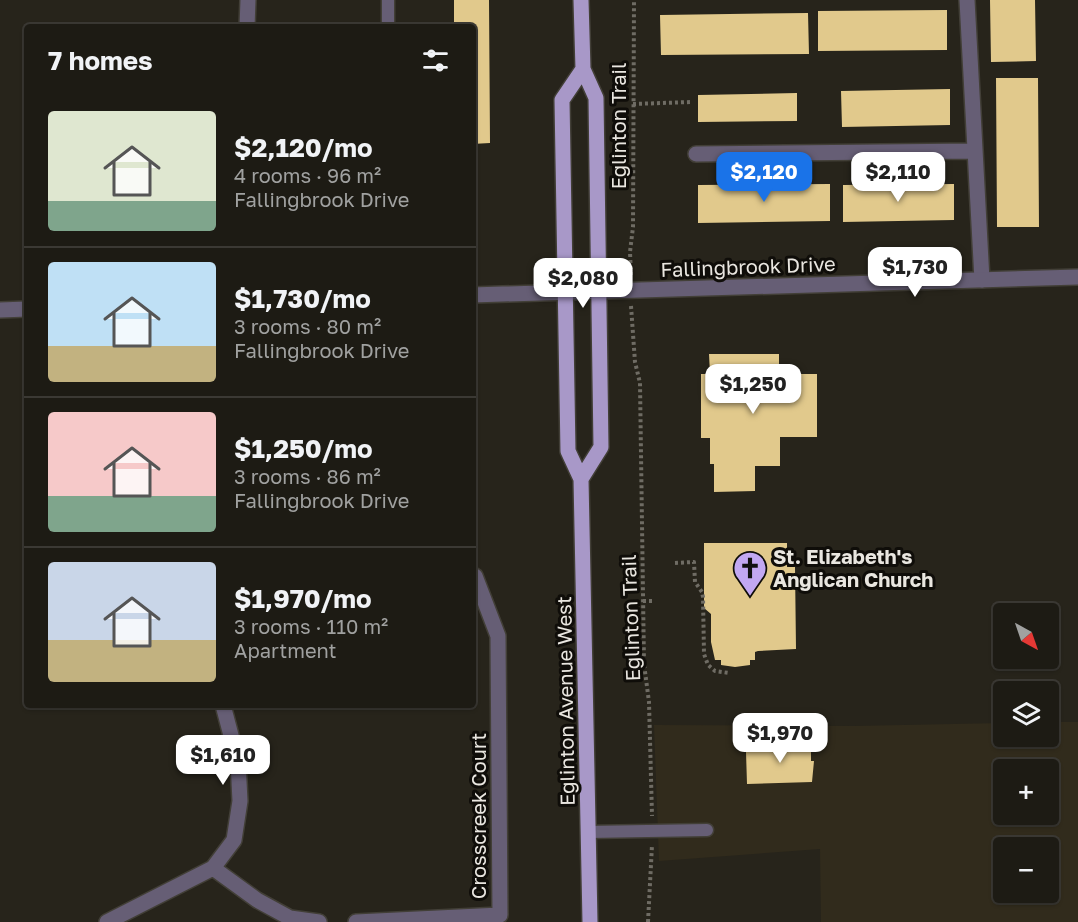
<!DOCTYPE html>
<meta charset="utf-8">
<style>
:root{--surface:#1d1b14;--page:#25241d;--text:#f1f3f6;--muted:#a0a1a0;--line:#3b3934;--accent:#1a73e8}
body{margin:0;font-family:"Golos Text",sans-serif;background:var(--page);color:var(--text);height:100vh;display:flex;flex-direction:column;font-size:22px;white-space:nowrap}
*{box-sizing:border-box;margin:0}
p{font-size:20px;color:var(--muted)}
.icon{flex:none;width:33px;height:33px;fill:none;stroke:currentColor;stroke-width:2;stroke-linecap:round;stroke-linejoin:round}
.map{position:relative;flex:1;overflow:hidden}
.drawer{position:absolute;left:24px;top:24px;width:452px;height:684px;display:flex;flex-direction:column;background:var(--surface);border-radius:6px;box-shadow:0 2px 4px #0004,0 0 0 2px var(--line)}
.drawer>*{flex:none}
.needle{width:39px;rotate:140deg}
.tools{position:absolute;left:993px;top:603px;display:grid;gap:12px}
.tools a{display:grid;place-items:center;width:66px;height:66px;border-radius:6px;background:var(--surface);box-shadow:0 2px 4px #0004,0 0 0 2px var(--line);font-size:30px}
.price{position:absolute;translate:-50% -51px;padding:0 14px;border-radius:12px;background:#fff;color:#222;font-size:20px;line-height:39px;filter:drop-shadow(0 2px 3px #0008)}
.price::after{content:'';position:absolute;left:50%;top:36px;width:18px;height:14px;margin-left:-9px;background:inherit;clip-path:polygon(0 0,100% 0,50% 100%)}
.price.active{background:var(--accent);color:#fff}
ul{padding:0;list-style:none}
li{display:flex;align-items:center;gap:18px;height:150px;padding:0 24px}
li+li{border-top:2px solid var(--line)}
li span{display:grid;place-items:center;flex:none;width:168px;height:120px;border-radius:6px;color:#555}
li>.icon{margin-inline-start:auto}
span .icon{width:72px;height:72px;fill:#fffc;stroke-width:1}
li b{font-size:26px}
h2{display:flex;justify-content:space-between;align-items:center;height:72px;padding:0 24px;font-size:26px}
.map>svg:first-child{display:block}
</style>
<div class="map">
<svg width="1078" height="922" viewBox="0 0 1078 922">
<rect width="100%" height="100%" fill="#27241b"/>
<path fill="#312b1c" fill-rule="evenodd" d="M1049,722h29v200h-257l-1,-73 -161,12 -5,-136 200,1 149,-3 1,13h44zM1004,770h44v44h-44zM1004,848h44v44h-44z"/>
<path fill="#e1c98c" d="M454,0h35l1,143 -18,1v-117h-18z
M990,0h45l1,61 -45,1z
M947,10v40l-129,1v-40z
M808,13l1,41 -148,1 -1,-40z
M996,78h42l1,149h-42z
M950,89v36l-108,2 -1,-36z
M797,93v28l-99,1v-27z
M830,184v37l-132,2v-38z
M954,184v36l-111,2v-37z
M709,354h70v20h38v63h-37v29h-25v25l-41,1v-28h-4v-26h-9v-64h9z
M704,543h83v24h8l1,82 -38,2 -3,1v8h-5v5l-15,2 -14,-2v-5h-6l-4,-18v-28l-7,-6z
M796,738v13l15,-1v11h3l-2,21 -65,2 -1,-32h22v-13z"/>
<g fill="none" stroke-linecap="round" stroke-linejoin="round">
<g stroke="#423f37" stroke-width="15">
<path id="service" d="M388,0v27
M588,832l119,-2"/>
</g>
<g stroke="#423f37" stroke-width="18">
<path id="minor" d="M967,0l15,280
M247,27l1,-27
M696,154l278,-3
M213,868l44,32 33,18 29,4
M107,922l106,-54 21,-28 6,-39 -2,-39 -15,-57
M356,922l144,-7 -2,-279 -23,-60"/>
</g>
<g stroke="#423f37" stroke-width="18">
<path id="tertiary" d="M472,295l606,-18
M0,310l27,-1"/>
</g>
<g stroke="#423f37" stroke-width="18">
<path id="primary" d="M581,0l2,69 13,29 5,349 -20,32
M583,69l-21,31 6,351 13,28 9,443"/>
</g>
<path stroke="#6f6c64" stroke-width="4" stroke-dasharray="3 3" stroke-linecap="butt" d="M633,104l58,-2
M631,275l-1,-23 3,-25 1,-227
M631,306l4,56 5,21 4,281 5,38 3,114
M675,563l19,-1 1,20 7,10 1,5 1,57 4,11 7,6 14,2
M643,601h12
M648,922l4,-77"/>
<use href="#service" stroke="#665e75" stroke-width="12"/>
<use href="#minor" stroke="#665e75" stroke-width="15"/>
<use href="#tertiary" stroke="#665e75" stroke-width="15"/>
<use href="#primary" stroke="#a898c8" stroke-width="15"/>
</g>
<defs>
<g id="church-pin" transform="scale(1.725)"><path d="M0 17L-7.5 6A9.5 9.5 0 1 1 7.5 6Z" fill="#c2a8f2" stroke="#0f0d09"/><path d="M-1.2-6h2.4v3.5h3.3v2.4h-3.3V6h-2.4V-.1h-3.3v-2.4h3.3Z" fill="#111"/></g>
</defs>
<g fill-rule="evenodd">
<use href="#church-pin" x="750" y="568"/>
</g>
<g text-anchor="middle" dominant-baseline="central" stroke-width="6" stroke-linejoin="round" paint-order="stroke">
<g font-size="20" fill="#e9e6e0" stroke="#0f0d09">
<text transform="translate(618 126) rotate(-90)">Eglinton Trail</text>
<text transform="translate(748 266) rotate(-2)">Fallingbrook Drive</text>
<text transform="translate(630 618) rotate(-92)">Eglinton Trail</text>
<text transform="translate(565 701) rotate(-91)">Eglinton Avenue West</text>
<text transform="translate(478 816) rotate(-90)">Crosscreek Court</text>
</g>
<g font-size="20" font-weight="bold" fill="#e9e6e0" stroke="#0f0d09" text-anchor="start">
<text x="773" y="556">St. Elizabeth's<tspan x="773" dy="23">Anglican Church</tspan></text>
</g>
</g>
</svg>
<div class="tools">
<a><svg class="needle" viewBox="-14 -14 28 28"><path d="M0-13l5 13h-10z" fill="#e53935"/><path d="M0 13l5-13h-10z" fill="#a0a1a0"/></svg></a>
<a><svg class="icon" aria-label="layers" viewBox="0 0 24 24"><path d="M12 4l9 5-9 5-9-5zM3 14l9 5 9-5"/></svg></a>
<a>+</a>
<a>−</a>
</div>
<b class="price active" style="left:764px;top:203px">$2,120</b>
<b class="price" style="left:898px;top:203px">$2,110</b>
<b class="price" style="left:915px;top:298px">$1,730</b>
<b class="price" style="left:583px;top:309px">$2,080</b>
<b class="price" style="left:753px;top:415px">$1,250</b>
<b class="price" style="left:780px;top:764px">$1,970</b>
<b class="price" style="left:223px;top:786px">$1,610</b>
<section class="drawer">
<h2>7 homes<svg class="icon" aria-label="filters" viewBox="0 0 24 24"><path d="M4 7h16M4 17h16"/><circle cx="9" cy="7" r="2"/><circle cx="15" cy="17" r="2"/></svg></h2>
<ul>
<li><span style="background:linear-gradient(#dfe7d0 75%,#7fa58c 0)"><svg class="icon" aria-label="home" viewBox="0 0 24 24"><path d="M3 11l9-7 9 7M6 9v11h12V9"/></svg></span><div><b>$2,120/mo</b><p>4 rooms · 96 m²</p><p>Fallingbrook Drive</p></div></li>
<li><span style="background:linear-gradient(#bfe0f5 70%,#c2b280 0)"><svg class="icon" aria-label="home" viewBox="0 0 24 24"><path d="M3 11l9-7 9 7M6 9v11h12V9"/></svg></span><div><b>$1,730/mo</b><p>3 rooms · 80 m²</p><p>Fallingbrook Drive</p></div></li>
<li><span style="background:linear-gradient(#f6c9c9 70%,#7fa58c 0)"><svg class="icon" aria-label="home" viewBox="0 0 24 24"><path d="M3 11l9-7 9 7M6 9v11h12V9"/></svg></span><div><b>$1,250/mo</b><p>3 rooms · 86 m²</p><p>Fallingbrook Drive</p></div></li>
<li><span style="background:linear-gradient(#c9d6e8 65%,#c2b280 0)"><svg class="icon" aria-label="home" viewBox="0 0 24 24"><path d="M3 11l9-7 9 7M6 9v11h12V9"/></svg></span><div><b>$1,970/mo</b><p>3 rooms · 110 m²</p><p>Apartment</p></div></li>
</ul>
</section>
</div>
